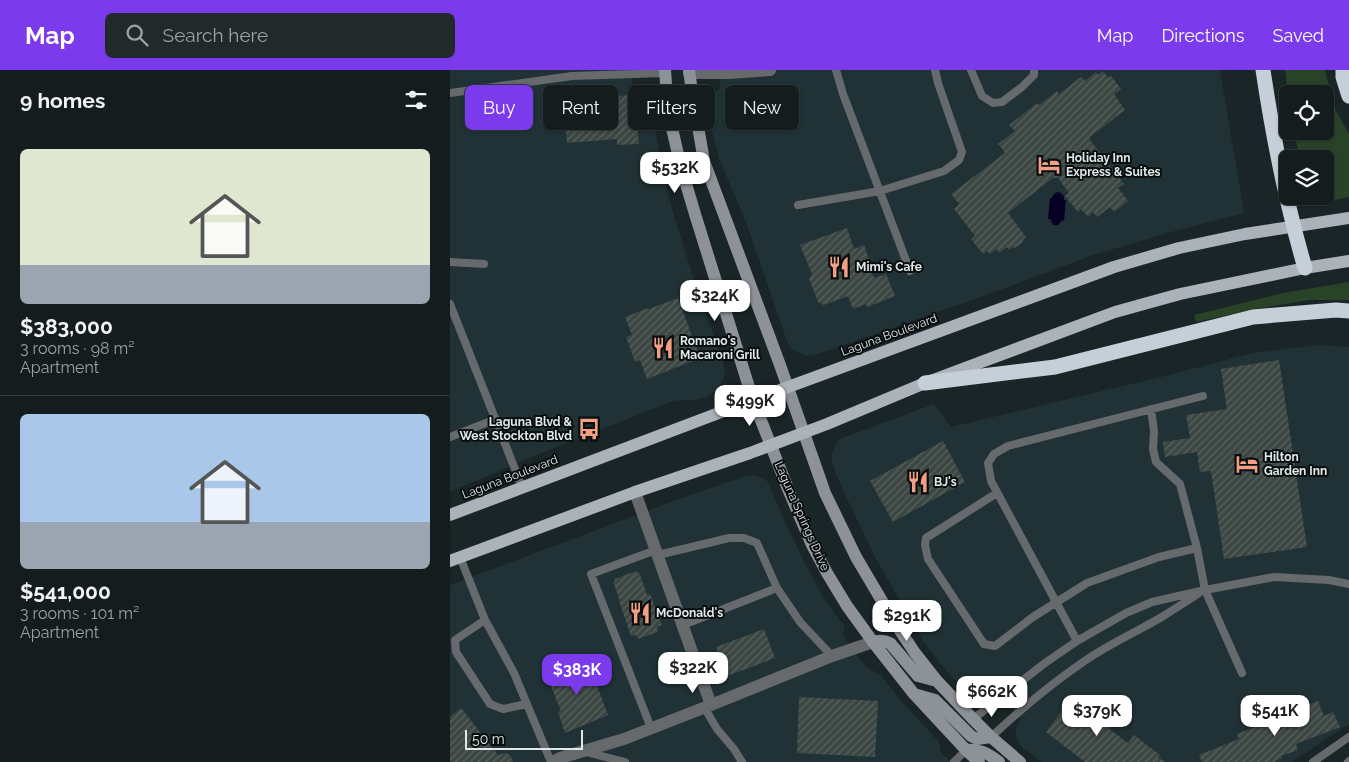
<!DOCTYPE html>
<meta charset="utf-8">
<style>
:root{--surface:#141c1d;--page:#21292a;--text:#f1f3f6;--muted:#9da1a4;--line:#333a3b;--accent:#7c3aed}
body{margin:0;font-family:Raleway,sans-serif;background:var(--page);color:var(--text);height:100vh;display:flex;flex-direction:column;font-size:19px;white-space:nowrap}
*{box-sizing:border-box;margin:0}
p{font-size:16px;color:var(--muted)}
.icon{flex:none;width:28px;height:28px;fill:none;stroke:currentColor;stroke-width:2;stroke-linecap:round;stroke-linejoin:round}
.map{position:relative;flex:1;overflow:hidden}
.panel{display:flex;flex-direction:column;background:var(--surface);width:450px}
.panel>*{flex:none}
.guide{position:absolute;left:15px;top:15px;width:475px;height:45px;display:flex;gap:10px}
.tools{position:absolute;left:829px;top:15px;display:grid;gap:10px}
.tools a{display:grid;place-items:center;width:55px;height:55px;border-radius:8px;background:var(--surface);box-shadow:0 1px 4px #0004,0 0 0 1px var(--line);font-size:25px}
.scale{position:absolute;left:15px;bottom:12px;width:118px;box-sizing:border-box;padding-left:5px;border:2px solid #e1e8e9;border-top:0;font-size:14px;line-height:18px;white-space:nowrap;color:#e1e8e9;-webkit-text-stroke:4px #090d0e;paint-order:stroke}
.price{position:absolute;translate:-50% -42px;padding:0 11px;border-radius:10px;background:#fff;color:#222;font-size:16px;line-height:32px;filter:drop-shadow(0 1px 2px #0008)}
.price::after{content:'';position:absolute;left:50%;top:30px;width:15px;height:11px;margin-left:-8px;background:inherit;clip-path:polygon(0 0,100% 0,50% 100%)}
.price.on{background:var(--accent);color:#fff}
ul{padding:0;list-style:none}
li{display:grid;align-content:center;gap:10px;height:265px;padding:0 20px}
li+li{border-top:1px solid var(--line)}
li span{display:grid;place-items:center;height:155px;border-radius:8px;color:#555}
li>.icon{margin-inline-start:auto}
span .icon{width:90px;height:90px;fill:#fffc;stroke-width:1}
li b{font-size:21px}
h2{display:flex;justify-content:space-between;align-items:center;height:60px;padding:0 20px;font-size:21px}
.pill{padding:0 18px;border-radius:8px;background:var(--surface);box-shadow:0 1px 4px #0004,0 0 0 1px var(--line);font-size:18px;line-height:45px}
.pill.on{background:var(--accent);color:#fff}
header{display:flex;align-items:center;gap:30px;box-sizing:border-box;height:70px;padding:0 25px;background:var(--accent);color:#fff}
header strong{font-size:24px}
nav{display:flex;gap:28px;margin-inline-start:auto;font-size:18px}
.search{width:350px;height:45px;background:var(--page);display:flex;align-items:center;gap:12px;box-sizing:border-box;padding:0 18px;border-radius:8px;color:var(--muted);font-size:19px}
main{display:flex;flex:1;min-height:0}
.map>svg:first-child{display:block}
</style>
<header>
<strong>Map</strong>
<div class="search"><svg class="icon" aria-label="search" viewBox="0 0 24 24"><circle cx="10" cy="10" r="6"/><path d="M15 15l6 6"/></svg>Search here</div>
<nav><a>Map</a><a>Directions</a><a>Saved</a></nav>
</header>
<main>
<section class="panel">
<h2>9 homes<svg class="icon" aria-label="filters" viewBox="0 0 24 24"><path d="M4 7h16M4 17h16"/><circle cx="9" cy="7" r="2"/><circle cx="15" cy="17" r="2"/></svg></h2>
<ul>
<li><span style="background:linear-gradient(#dfe7d0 75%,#9aa5b1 0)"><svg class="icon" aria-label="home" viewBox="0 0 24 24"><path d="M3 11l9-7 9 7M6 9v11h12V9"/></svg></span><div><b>$383,000</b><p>3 rooms · 98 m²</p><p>Apartment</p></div></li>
<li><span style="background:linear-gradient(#a9c7e8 70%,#9aa5b1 0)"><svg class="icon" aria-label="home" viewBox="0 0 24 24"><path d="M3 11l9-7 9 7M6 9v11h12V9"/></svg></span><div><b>$541,000</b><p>3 rooms · 101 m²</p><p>Apartment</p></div></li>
</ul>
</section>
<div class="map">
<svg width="899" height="692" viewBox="0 0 899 692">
<defs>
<pattern id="building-hatch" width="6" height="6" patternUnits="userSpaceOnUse" patternTransform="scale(1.25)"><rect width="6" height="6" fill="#3c4744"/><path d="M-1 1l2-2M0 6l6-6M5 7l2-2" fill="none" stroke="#58625f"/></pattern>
</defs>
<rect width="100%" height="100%" fill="#1a2527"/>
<path fill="#203236" d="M0,0h182v18l12,4 5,7 12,64 11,46 30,96 21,55 2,11 -2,9 -7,11 -9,6 -14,3 -20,1 -134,53 -56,24 -33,13z
M270,0h500l24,143 -69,18 -82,24 -112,42 -163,57 -11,2 -13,-5 -6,-7 -42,-122 -27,-63 -13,-54 4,-10 10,-6z
M867,275l32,2v377l-57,38h-251l-19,-15 -5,-7 -1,-8 1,-7 4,-6 -25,-28 -10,6 -7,2 -11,-4 -31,-35 -14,-19 -47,-82 -36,-75 -8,-22v-8l3,-8 5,-7 8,-3 86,-32 17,23 210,-50 92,-24z
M303,405l8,2 7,5 19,44 20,42 17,30 21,29 -2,9 24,32 13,6 22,28 37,40 1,9 11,11h-501v-177l229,-86 66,-23z"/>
<path fill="#294328" d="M835,0h40l10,39 14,25v63c-13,2 -28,9 -39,-1h15v-37h-25l-6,-28h31v-37h-37z
M899,212v18h-40l-54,9 -59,13 -2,-7 89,-22z"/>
<path fill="#070125" d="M607,122l4,1 3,3v4h2l-2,21 -2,-1c-3,5 -4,6 -9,5l-3,-6h-2l2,-21h2l1,-3z"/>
<path fill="url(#building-hatch)" d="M653,1l5,7 3,-2 10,13 -7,5 11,16 -35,27v3l34,44 -6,4 10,13 -14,11 -4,-5 -13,10 -4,-5 -5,5 -7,-8 -3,3 -13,-16 4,-3 -11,-15h-5l-45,35 18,24 -3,3v2l-8,6 -2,-1 -4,3 -2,-3 -8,6 -2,-4 -7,5 -3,-3 -4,3 -12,-15 4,-3 -21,-27 5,-5 -8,-10 54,-41 -7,-9 17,-13 -6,-6 28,-22 2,2 18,-14 2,3 22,-17 4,4 11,-9 2,3z
M180,25l1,15h5l3,34 -22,1v-6l-50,4 -3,-43z
M397,158l7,21 10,-4 5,14 -3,1 8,18 12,-4 9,22 -28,11 -1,-3 -13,5 -5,-13 -24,9 -6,-3 -9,-23 3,-5 -12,-29z
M228,228l22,60 -53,21 -7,-19 -5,2 -9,-25 6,-2 -7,-18 23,-9 1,1z
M829,290l28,187 -83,12 -13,-88 -11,1 -3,-20 -32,5 -2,-15 27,-4 -4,-23 41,-6 -6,-40z
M493,371l22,41 -72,40 -23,-41z
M186,501l1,2 2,-1 8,23 3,-1 12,31 -5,2 1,5 -20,7 -2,-4 -5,1 -12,-35h1l-7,-19 2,-1v-2z
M314,559l11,29 -48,18 -11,-29z
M137,590l21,55 -43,18 -7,-21 3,-1 -15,-37z
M623,626l19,14 1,-2 21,16 -5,5 19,14 6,-8 26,20 -2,2 7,5h-80l-39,-30z
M349,627l79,4 -3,56 -78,-4z
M868,631l6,15 9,-4 7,15 -44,17 2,6 -17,6 1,2 -9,4h-71l-3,-7 40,-16 -2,-5 30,-12 1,2 16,-7 -1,-3z
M11,638l37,47 6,-2 6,2 3,7h-63v-45z"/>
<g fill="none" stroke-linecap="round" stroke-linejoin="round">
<path stroke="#666a6d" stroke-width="8" d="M386,0l7,24 67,177
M521,0l11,26 11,7 9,-1 20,-15 12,-12v-5
M0,23l122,-17 93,-3
M348,135l82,-14 64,-20 15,-11 3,-8 -24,-69 -3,-13
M0,192l34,2
M0,234l72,183
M701,339l3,22 -1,18 3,13 24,22 17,64 8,42 37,83
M0,367l46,-18
M547,423l-71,45 -1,7 3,14 56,85 11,2 38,-29 54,-34 72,-26 38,-9
M208,485l71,-17h15l13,5 20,45 23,34 32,34
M10,487l25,63 29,53 37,89
M35,550l-30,20 1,12 34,52 13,5 24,-5
M233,555l94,-37
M627,571l-86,-160 -3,-18 6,-9 14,-8 195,-50
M254,637l13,22 17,20 8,13
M523,649l72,-56 32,-22 49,-28 26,-11 53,-12 69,-13 55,3 20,4
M201,658l-60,-154 65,-24
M541,667c30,-28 61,-54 95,-77 24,-16 50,-28 74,-42 13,-8 26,-16 39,-25
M136,682l39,10
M504,692l12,-12
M863,692l36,-25
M898,692l1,-1"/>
<path stroke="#666a6d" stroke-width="12" d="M239,3h40l41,-3
M185,422l76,213 121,-49 41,-14
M103,692l7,-4 64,-19 87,-34"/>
<path stroke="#8d9298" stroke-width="12" d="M215,0l3,41 13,56 14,47 58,186 35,89 24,56 15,28 20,33 26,36 41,52 52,56 13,12
M239,0l3,22 12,69 76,204 45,128 31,64 39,66 20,30 22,28 36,38 18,18 29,25
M423,572c6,-2 11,-2 17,1l28,33 19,5
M464,624l21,6 36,36 6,3 14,-2
M516,680c14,-1 22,3 33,12"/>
<path stroke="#abb2b9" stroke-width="12" d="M0,445l303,-115 361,-133 65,-19 66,-14 104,-16
M0,491l185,-69 115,-39 77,-29 98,-41 190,-71 65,-18 125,-26 44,-7"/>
<path stroke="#c6ced7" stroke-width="15" d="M813,0c10,67 23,133 42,198
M893,0v7l6,19
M475,313l130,-16 198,-50 83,-7 13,1"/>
</g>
<defs>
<g id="hotel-bare" transform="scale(1.725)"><path d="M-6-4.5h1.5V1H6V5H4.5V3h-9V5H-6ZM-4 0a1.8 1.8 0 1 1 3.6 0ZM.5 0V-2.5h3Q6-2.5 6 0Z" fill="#f39f83" stroke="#090d0e" stroke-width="2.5" paint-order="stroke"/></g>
<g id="restaurant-bare" transform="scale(1.725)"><path d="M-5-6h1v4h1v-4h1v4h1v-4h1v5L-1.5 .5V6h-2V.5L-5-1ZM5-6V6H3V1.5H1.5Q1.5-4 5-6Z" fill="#f39f83" stroke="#090d0e" stroke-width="2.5" paint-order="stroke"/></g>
<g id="bus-bare" transform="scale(1.725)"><path d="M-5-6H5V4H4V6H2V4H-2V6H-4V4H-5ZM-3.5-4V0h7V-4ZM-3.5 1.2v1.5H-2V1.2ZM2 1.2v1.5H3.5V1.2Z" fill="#f39f83" stroke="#090d0e" stroke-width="2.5" paint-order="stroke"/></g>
</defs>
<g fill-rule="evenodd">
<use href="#hotel-bare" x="599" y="95"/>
<use href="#restaurant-bare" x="389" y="197"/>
<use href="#restaurant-bare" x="213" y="278"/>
<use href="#bus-bare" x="139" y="359"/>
<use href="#hotel-bare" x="797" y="394"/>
<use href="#restaurant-bare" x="468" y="412"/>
<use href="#restaurant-bare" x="190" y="543"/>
</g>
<g text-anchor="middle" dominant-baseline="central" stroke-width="4" stroke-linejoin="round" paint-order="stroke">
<g font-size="12" font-weight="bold" fill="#e1e8e9" stroke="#090d0e" text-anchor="start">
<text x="616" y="88">Holiday Inn<tspan x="616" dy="14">Express &amp; Suites</tspan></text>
<text x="406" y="197">Mimi's Cafe</text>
<text x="230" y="271">Romano's<tspan x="230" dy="14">Macaroni Grill</tspan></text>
<text x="122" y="352" text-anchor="end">Laguna Blvd &amp;<tspan x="122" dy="14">West Stockton Blvd</tspan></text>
<text x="814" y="387">Hilton<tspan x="814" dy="14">Garden Inn</tspan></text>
<text x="484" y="412">BJ's</text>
<text x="206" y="543">McDonald's</text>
</g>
<g font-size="12" fill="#e1e8e9" stroke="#090d0e">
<text transform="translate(439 265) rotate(-20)">Laguna Boulevard</text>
<text transform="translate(60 407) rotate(-21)">Laguna Boulevard</text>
<text transform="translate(352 446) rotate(66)">Laguna Springs Drive</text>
</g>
</g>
</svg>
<div class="tools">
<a><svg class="icon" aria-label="locate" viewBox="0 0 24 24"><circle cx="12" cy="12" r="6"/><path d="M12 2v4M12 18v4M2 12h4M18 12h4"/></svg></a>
<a><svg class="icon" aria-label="layers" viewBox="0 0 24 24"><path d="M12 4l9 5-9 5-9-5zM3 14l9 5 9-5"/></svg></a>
</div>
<div class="scale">50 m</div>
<b class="price" style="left:225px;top:124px">$532K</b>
<b class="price" style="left:265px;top:252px">$324K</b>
<b class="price" style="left:300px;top:357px">$499K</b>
<b class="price" style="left:457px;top:572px">$291K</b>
<b class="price" style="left:243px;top:624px">$322K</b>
<b class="price on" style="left:127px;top:626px">$383K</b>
<b class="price" style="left:542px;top:648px">$662K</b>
<b class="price" style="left:647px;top:667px">$379K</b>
<b class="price" style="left:825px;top:667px">$541K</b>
<div class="guide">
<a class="pill on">Buy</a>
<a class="pill">Rent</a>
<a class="pill">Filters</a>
<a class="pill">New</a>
</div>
</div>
</main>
